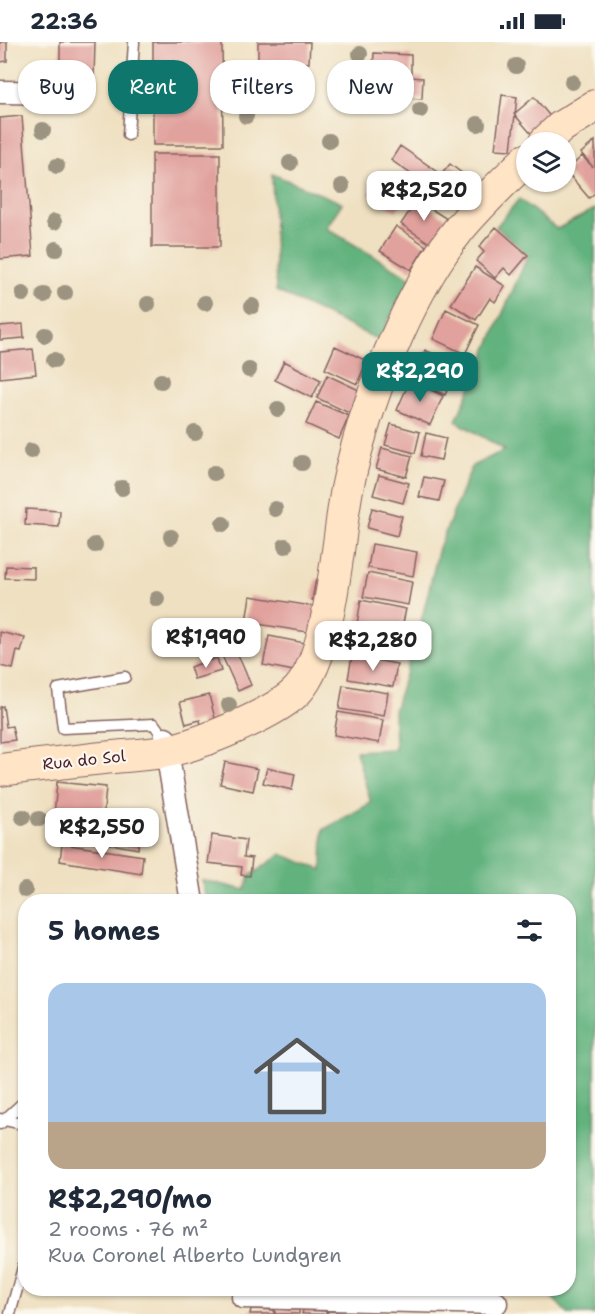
<!DOCTYPE html>
<meta charset="utf-8">
<style>
:root{--surface:#fff;--page:#f2f2f3;--text:#1f2937;--muted:#747a83;--line:#e0e1e3;--accent:#0f766e}
body{margin:0;font-family:"Shantell Sans",sans-serif;background:var(--page);color:var(--text);height:100vh;display:flex;flex-direction:column;font-size:22px;white-space:nowrap}
*{box-sizing:border-box;margin:0}
p{font-size:20px;color:var(--muted)}
.icon{flex:none;width:33px;height:33px;fill:none;stroke:currentColor;stroke-width:2;stroke-linecap:round;stroke-linejoin:round}
.map{position:relative;flex:1;overflow:hidden}
.drawer{position:absolute;left:18px;top:852px;width:558px;height:402px;display:flex;flex-direction:column;background:var(--surface);border-radius:24px;box-shadow:0 2px 4px #0004}
.drawer>*{flex:none}
.banner{position:absolute;left:18px;top:18px;width:560px;height:54px;display:flex;gap:12px}
.tools{position:absolute;left:516px;top:90px;display:grid;gap:12px}
.tools a{display:grid;place-items:center;width:60px;height:60px;border-radius:50%;background:var(--surface);box-shadow:0 2px 4px #0004;font-size:30px}
.price{position:absolute;translate:-50% -51px;padding:0 14px;border-radius:12px;background:#fff;color:#222;font-size:20px;line-height:39px;filter:drop-shadow(0 2px 3px #0008)}
.price::after{content:'';position:absolute;left:50%;top:36px;width:18px;height:14px;margin-left:-9px;background:inherit;clip-path:polygon(0 0,100% 0,50% 100%)}
.price.on{background:var(--accent);color:#fff}
ul{padding:0;list-style:none}
li{display:grid;align-content:center;gap:12px;height:318px;padding:0 30px}
li+li{border-top:2px solid var(--line)}
li span{display:grid;place-items:center;height:186px;border-radius:18px;color:#555}
li>.icon{margin-inline-start:auto}
span .icon{width:108px;height:108px;fill:#fffc;stroke-width:1}
li b{font-size:26px}
h2{display:flex;justify-content:space-between;align-items:center;height:72px;padding:0 30px;font-size:26px}
.chip{padding:0 21px;border-radius:24px;background:var(--surface);box-shadow:0 2px 4px #0004;font-size:21px;line-height:54px}
.chip.on{background:var(--accent);color:#fff}
.status{display:flex;justify-content:space-between;align-items:center;height:42px;padding:0 30px;background:var(--surface);direction:ltr}
.status svg{height:16px;fill:currentColor}
.map>svg:first-child{display:block}
</style>
<div class="status"><b>22:36</b><svg viewBox="0 0 49 12"><path d="M0 12V9h3v3zM5 12V6h3v6zM10 12V3h3v9zM15 12V0h3v12zM26 1h20v11H26zM47 4h2v5h-2z"/></svg></div>
<div class="map">
<svg width="595" height="1272" viewBox="0 0 595 1272">
<rect width="100%" height="100%" fill="#fbf7ec"/>
<filter id="ink" filterUnits="userSpaceOnUse"><feTurbulence type="fractalNoise" baseFrequency=".0167" numOctaves="2"/><feDisplacementMap in="SourceGraphic" scale="12" xChannelSelector="R" yChannelSelector="G"/><feConvolveMatrix kernelMatrix="1 2 1 2 8 2 1 2 1" color-interpolation-filters="sRGB"/></filter>
<filter id="wash" filterUnits="userSpaceOnUse"><feTurbulence type="fractalNoise" baseFrequency=".008" numOctaves="4" result="noise"/><feDisplacementMap in="SourceGraphic" scale="24" xChannelSelector="R" yChannelSelector="G"/><feGaussianBlur stdDeviation="1.35" result="paint"/><feColorMatrix in="noise" values="0 0 0 0 0 0 0 0 0 0 0 0 0 0 0 0 0 1.4 0 .05"/><feComposite in="paint" operator="in"/></filter>
<g filter="url(#wash)">
<rect width="100%" height="100%" fill="#efe0c1"/>
<path fill="#62b27e" stroke="#566854" stroke-width="1.5" d="M272,132l70,29 -16,25 85,50 -32,62 -103,-49z
M519,157l38,30 38,-20v1105h-27l-24,-25 24,-1v-386l-362,-1 -4,-21 43,10 5,-14 31,-22 41,16 1,-40 48,-27 -15,-52 39,-2 -1,-38 26,-85 19,-78 33,-82 33,-16 -49,-29 72,-166 -32,-28z"/>
<g id="blocks">
<path fill="#e1a19d" d="M0,0h7v19l-7,1z
M60,0h35l-1,35 -34,-1z
M153,0h69l1,103h-70z
M258,0h52l-1,21 -51,-1z
M374,11l37,2v22l12,1 -1,21 -51,-3z
M502,53l15,2 -6,53 -16,-1z
M534,55l19,23 -19,17 -20,-23z
M22,74l11,140 -33,3v-141z
M595,99v52l-6,5 -23,-27 16,-15 11,11 -12,-14z
M400,104l38,26 -10,14 -37,-26z
M152,112h68v93h-68z
M450,122l31,24 -17,23 -32,-25z
M379,136l27,18 -10,15 -27,-17z
M417,158l30,19 -16,25 -30,-20z
M396,184l30,20 -15,24 -31,-19z
M496,185l32,28 -17,20 -7,-7 -9,10 -19,-17 8,-9 -5,-5z
M475,225l30,19 -10,16 -5,-4 -14,22 -25,-16z
M446,267l33,16 -14,29 -32,-15z
M23,282l1,14 -24,2v-14z
M335,304l32,15 -10,23 -32,-15z
M33,307l3,25 -36,4v-26z
M425,308l33,15 -13,30 -33,-15z
M284,319l37,19 -9,18 -37,-18z
M327,333l32,15 -10,23 -32,-15z
M410,338l33,16 -13,29 -33,-15z
M316,360l33,14 -10,23 -33,-15z
M391,382l29,8 -5,21 -30,-8z
M426,391l20,5 -5,22 -20,-4z
M382,406l30,8 -6,21 -30,-8z
M379,433l30,8 -6,20 -30,-8z
M424,435l20,4 -5,20 -20,-4z
M372,466l30,8 -5,20 -30,-8z
M26,467l34,2 -1,16 -34,-2z
M372,502l45,8 -4,24 -45,-8z
M6,524l28,1v12l-29,-1z
M368,531l44,9 -4,23 -45,-8z
M316,537l10,2 -4,21 -10,-2z
M250,554l68,11 -5,26 -67,-11z
M361,558l45,9 -5,23 -44,-8z
M358,586l45,8 -4,23 -45,-8z
M0,590l25,6 -4,14 -4,-1 -4,18 -13,-3z
M269,594l41,8 -6,29 -41,-8z
M233,601l18,42 -13,6 -19,-42z
M352,614l45,8 -4,23 -45,-8z
M217,616l4,13 -27,8 -4,-12z
M343,643l45,8 -4,23 -45,-7z
M209,653l8,31 -15,4 -2,-10 -14,4 -6,-22z
M3,664l3,21 6,-1 3,14 -15,2v-35z
M338,670l45,8 -4,23 -45,-8z
M225,720l33,7 -5,22 -33,-7z
M267,726l28,6 -3,16 -29,-7z
M57,740l49,5 -3,34 -49,-5z
M95,786l45,7 -2,14 -45,-8z
M212,793l34,5 -2,17 8,1 -2,18 -9,-1 1,-8 -34,-4z
M62,802l81,12 -2,18 -81,-13z
M456,1246h21v4l-21,-1z
M251,1267l23,1v4h-24z
M275,1267l24,1v4h-24z
M303,1268l23,1v3h-24z
M328,1269l21,1 -1,2h-21z"/>
</g>
</g>
<g filter="url(#ink)">
<use href="#blocks" fill-opacity="0" stroke="#846360" stroke-width="1.5"/>
<g fill="none" stroke-linecap="round" stroke-linejoin="round">
<g stroke="#846360" stroke-width="13">
<path id="service" d="M128,93l6,-93
M125,635l-67,12 5,39 91,-4 11,15
M0,1077l26,6
M0,1082l26,-24
M10,1272l16,-57"/>
</g>
<g stroke="#846360" stroke-width="25">
<path id="minor" d="M0,50l74,1
M165,697l27,163
M243,1255l253,6"/>
</g>
<g stroke="#846360" stroke-width="34">
<path id="secondary" d="M545,100l16,-15 34,-21
M0,728c38,-5 75,-9 113,-13 18,-2 37,-2 54,-6 31,-6 110,-38 131,-61 34,-38 39,-149 49,-201 17,-83 60,-195 113,-261 20,-24 44,-47 66,-68"/>
</g>
<use href="#service" stroke="#fff" stroke-width="10"/>
<use href="#minor" stroke="#fff" stroke-width="22"/>
<use href="#secondary" stroke="#ffe4c6" stroke-width="32"/>
</g>
<g fill="#9c9380">
<circle cx="360" cy="12" r="8"/>
<circle cx="516" cy="24" r="8"/>
<circle cx="572" cy="40" r="8"/>
<circle cx="296" cy="48" r="8"/>
<circle cx="420" cy="68" r="8"/>
<circle cx="246" cy="74" r="8"/>
<circle cx="478" cy="82" r="8"/>
<circle cx="43" cy="88" r="8"/>
<circle cx="329" cy="99" r="8"/>
<circle cx="290" cy="121" r="8"/>
<circle cx="57" cy="124" r="8"/>
<circle cx="342" cy="144" r="8"/>
<circle cx="54" cy="180" r="8"/>
<circle cx="56" cy="207" r="8"/>
<circle cx="65" cy="251" r="8"/>
<circle cx="23" cy="252" r="8"/>
<circle cx="44" cy="253" r="8"/>
<circle cx="205" cy="261" r="8"/>
<circle cx="148" cy="262" r="8"/>
<circle cx="252" cy="264" r="8"/>
<circle cx="45" cy="293" r="8"/>
<circle cx="54" cy="318" r="8"/>
<circle cx="249" cy="328" r="8"/>
<circle cx="161" cy="339" r="8"/>
<circle cx="278" cy="367" r="8"/>
<circle cx="195" cy="391" r="8"/>
<circle cx="31" cy="409" r="8"/>
<circle cx="302" cy="421" r="8"/>
<circle cx="214" cy="431" r="8"/>
<circle cx="122" cy="446" r="8"/>
<circle cx="275" cy="467" r="8"/>
<circle cx="223" cy="482" r="8"/>
<circle cx="171" cy="495" r="8"/>
<circle cx="95" cy="503" r="8"/>
<circle cx="285" cy="504" r="8"/>
<circle cx="157" cy="557" r="8"/>
<circle cx="229" cy="663" r="8"/>
<circle cx="23" cy="775" r="8"/>
<circle cx="39" cy="777" r="8"/>
<circle cx="25" cy="848" r="8"/>
</g>
</g>
<g text-anchor="middle" dominant-baseline="central" stroke-width="4.5" stroke-linejoin="round" paint-order="stroke">
<g font-size="16" fill="#4a1f2b" stroke="#fbf7ec">
<text transform="translate(84 718) rotate(-6)">Rua do Sol</text>
</g>
</g>
</svg>
<div class="tools">
<a><svg class="icon" aria-label="layers" viewBox="0 0 24 24"><path d="M12 4l9 5-9 5-9-5zM3 14l9 5 9-5"/></svg></a>
</div>
<b class="price" style="left:424px;top:180px">R$2,520</b>
<b class="price on" style="left:420px;top:361px">R$2,290</b>
<b class="price" style="left:206px;top:627px">R$1,990</b>
<b class="price" style="left:373px;top:630px">R$2,280</b>
<b class="price" style="left:102px;top:817px">R$2,550</b>
<div class="banner">
<a class="chip">Buy</a>
<a class="chip on">Rent</a>
<a class="chip">Filters</a>
<a class="chip">New</a>
</div>
<section class="drawer">
<h2>5 homes<svg class="icon" aria-label="filters" viewBox="0 0 24 24"><path d="M4 7h16M4 17h16"/><circle cx="9" cy="7" r="2"/><circle cx="15" cy="17" r="2"/></svg></h2>
<ul>
<li><span style="background:linear-gradient(#a9c7e8 75%,#b9a48a 0)"><svg class="icon" aria-label="home" viewBox="0 0 24 24"><path d="M3 11l9-7 9 7M6 9v11h12V9"/></svg></span><div><b>R$2,290/mo</b><p>2 rooms · 76 m²</p><p>Rua Coronel Alberto Lundgren</p></div></li>
</ul>
</section>
</div>
